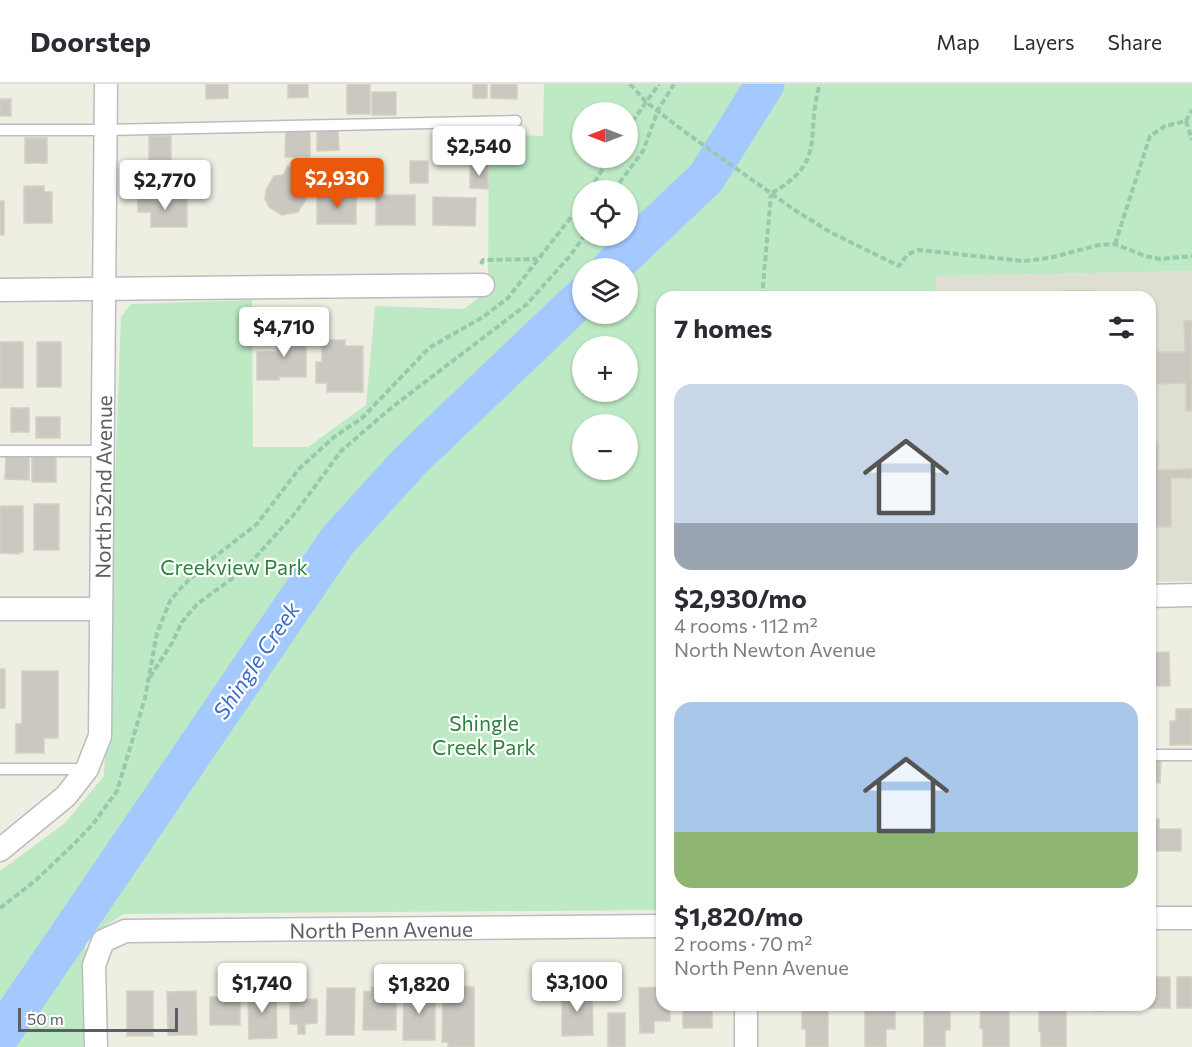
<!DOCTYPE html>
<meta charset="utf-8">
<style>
:root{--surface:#fff;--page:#f7f7f7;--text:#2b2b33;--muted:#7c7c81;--line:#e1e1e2;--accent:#ea580c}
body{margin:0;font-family:Commissioner,sans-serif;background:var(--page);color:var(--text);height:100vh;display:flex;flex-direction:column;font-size:22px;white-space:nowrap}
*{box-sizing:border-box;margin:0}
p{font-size:20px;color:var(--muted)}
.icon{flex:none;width:33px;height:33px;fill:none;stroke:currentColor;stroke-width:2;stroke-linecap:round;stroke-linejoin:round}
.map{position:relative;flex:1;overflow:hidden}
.details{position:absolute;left:656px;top:207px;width:500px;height:720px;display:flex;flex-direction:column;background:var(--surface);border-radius:18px;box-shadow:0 2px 4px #0004}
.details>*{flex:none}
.needle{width:39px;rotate:270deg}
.buttons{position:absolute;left:572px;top:18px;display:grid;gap:12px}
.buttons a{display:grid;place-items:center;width:66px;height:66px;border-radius:50%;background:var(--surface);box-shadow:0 2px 4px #0004;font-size:30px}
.scale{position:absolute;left:18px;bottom:15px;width:160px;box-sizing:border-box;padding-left:6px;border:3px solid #5b5e65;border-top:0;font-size:16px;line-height:21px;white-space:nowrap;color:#5b5e65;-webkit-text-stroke:4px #fff;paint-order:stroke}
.price{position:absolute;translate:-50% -51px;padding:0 14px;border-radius:6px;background:#fff;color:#222;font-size:20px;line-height:39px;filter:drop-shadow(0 2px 3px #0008)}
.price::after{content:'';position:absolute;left:50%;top:36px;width:18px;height:14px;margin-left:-9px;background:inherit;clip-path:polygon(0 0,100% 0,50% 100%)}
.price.selected{background:var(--accent);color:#fff}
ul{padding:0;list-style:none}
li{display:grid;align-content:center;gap:12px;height:318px;padding:0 18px}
li span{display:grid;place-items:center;height:186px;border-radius:18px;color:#555}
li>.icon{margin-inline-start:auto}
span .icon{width:108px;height:108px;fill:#fffc;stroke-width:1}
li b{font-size:26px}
h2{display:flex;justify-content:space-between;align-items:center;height:72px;padding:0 18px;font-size:26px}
header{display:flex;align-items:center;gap:36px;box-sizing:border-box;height:84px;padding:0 30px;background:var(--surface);border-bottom:2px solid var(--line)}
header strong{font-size:28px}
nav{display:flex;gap:33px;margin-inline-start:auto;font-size:21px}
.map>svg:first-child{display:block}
</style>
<header>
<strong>Doorstep</strong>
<nav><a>Map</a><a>Layers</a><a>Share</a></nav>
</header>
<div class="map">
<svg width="1192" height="963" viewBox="0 0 1192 963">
<rect width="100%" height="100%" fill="#efeee3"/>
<path fill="#dfded2" d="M1192,187v310l-43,1v-285h-215l3,-21z"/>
<path fill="#bde9c4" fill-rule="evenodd" d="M544,0h648v187l-255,5 -3,21h-272l-1,613 -537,4 -38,24 -3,109h-83v-176l65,-48 39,-47 17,-459 10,-13 121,-4 1,147h55l58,-42 9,-99 89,3 24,-19 1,-156 54,2zM582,28h45v46h-45zM582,106h45v46h-45zM582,184h45v46h-45zM582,262h45v46h-45zM582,340h45v46h-45z"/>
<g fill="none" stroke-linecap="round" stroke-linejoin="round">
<path stroke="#a3c9ff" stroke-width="39" d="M611,184l95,-90 59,-94
M0,952l338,-496 74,-81 170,-162"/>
</g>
<path fill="#cac8c0" stroke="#d4d1c1" stroke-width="1.5" d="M206,0h22v14l-22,1z
M288,0h20v13l-20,1z
M347,0h23v30h-23z
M473,0h14v14h-14z
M491,0h26v15l-26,-1z
M372,8h24v23h-24z
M0,15h11v17h-11z
M286,45l24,1v27h-25z
M338,46l1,20 -22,1v-20z
M149,52h22v24h-22z
M25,54h22v25h-22z
M410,77h18v22h-18z
M470,81l18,1v23l-18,-1z
M288,82l14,9 -4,7 5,3 3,14 -8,13 -16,3 -13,-8 -4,-8 1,-9 8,-14 9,-1z
M24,102h20v6h8v31h-28z
M356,110v30h-39v-29z
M376,111h39v30h-39z
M433,113l43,1 -1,28 -42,-1z
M138,114h49v29h-36v-15h-13z
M0,117h4v34h-4z
M1062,207h30v6h-30z
M1012,208v5h-29v-4z
M1192,236v91h-6v-28l-29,1v-32h28l-1,-31z
M277,249h29v44h-27v3h-22v-28h20z
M322,256h23v6h18v46h-36v-9h-11v-21h6z
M0,258h23v46h-23z
M37,258h24v45h-24z
M11,324h18v24h-18z
M36,333h24v21h-24z
M1149,358h9v28l34,-1v9h-21v49h-22z
M6,371l23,1v24l-24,-1z
M32,372h24v26h-24z
M34,420h25v46h-25z
M0,422h23v46h-4v2l-19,-1z
M1169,568l1,34h-21v-33z
M0,585h5v39h-5z
M22,587h36v67h-14v15h-28v-29h6z
M1176,625h16v36h-22v-24h6z
M1149,676h12l-1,23 -11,-2z
M1150,735h9v10h22v22h-32z
M1149,893h21v31h-40v-3h19z
M1177,893h15v31h-15z
M450,902l24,1v60h-26v-5h-6l1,-51h7z
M372,903l24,1v42h-33l1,-39 7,1z
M660,903l2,18h8v16h-16v12h-14l-1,-45z
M327,904h28l-1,47h-28z
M411,904h24v52h-32l1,-48h7z
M592,905l1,46 -31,1v-46z
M219,906h21v35h-30v-28h9z
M276,906l1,48 -28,1 -1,-48z
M127,907h26v45h-26z
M196,907l1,44h-29l-1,-43z
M317,915v24l-12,1v10h-7v-10h-8v-24z
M683,921h29v23h-29z
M802,921h26v42h-22v-18h-4z
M865,921h30v24h-9v18h-21z
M924,921h26v25h-5v17h-21z
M981,921h28v42h-26v-18l-3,-1z
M1039,921h27v42h-25v-16h-2z
M1078,921h42v5l-25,1v-2h-17z
M608,929h17v34h-17z"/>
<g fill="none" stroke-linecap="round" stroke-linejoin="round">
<g stroke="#bbbcc3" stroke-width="13">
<path id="service" d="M0,46h106l410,-9
M0,367h103
M1149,671h43
M0,685h87"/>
</g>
<g stroke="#bbbcc3" stroke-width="25">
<g id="minor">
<path d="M0,206l483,-5"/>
<path d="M1149,512l43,-1"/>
<path d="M0,525h101"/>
<path id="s1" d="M0,766l66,-54 21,-27 13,-33 6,-652"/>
<path d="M1149,834h43"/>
<path id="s2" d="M96,963l-2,-82 9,-24 22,-10 537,-5"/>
<path d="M746,963v-42"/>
</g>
</g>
<path stroke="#95caac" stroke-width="4" stroke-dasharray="6 3" stroke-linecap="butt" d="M630,0l16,18 39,30 108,77 37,23 69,34 9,-12 11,-4 105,11 25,-3 50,-13 16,-1 30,12 15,3 32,-3
M1186,37l6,19
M627,45l32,-45
M590,106l19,-32
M614,106l29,-39 15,-41 16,-26
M772,109c57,-33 32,-58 48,-109
M1115,160l35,-108 15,-10 21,-5 6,-11
M481,180l2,-4 54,-1
M762,213l9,-103
M150,593l22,-34 10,-21 15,-18 47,-34 52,-58 45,-61 50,-43 135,-103 44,-49 14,-20
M0,824l35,-27 41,-39 17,-18 24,-33 28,-93 12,-65 13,-32 10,-12 24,-24 53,-41 42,-55 35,-32 28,-19 67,-70 54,-31 25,-19 74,-95"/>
<use href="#service" stroke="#fff" stroke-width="10"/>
<use href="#minor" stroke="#fff" stroke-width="22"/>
</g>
<g text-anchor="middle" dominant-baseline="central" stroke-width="4.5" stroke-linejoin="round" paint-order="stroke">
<g font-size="21" fill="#5b5e65" stroke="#fff">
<text stroke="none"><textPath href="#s1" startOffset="404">North 52nd Avenue</textPath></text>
<text stroke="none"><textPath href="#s2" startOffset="388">North Penn Avenue</textPath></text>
</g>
<g font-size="21" fill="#2d823e" stroke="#fff">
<text x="234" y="482">Creekview Park</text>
<text x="484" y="638">Shingle<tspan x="484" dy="24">Creek Park</tspan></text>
</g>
<g font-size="22" font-style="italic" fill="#3c6ccc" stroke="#fff">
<text transform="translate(256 576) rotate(-56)">Shingle Creek</text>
</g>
</g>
</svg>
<div class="buttons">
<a><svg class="needle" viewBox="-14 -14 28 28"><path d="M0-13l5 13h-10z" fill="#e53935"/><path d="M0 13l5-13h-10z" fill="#7c7c81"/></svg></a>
<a><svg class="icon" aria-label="locate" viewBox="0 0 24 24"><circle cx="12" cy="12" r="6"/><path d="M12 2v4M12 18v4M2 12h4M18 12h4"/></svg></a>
<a><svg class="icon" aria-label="layers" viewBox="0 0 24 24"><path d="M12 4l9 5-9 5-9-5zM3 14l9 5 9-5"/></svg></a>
<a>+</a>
<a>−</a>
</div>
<div class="scale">50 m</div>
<b class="price" style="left:479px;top:93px">$2,540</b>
<b class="price selected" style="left:337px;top:125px">$2,930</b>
<b class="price" style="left:165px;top:127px">$2,770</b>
<b class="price" style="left:284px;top:274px">$4,710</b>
<b class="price" style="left:577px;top:929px">$3,100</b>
<b class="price" style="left:262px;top:930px">$1,740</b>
<b class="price" style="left:419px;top:931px">$1,820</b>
<section class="details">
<h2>7 homes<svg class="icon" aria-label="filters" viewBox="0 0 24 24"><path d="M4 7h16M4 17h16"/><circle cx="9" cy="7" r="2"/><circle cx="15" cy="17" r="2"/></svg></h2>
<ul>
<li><span style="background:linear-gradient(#c9d6e8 75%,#9aa5b1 0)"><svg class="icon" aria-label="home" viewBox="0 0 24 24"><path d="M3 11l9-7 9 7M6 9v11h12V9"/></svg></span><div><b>$2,930/mo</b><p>4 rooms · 112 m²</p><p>North Newton Avenue</p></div></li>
<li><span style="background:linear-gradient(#a9c7e8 70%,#8fb573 0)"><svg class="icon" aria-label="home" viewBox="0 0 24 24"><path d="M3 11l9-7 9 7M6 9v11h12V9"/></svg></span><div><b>$1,820/mo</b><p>2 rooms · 70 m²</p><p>North Penn Avenue</p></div></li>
</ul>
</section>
</div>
